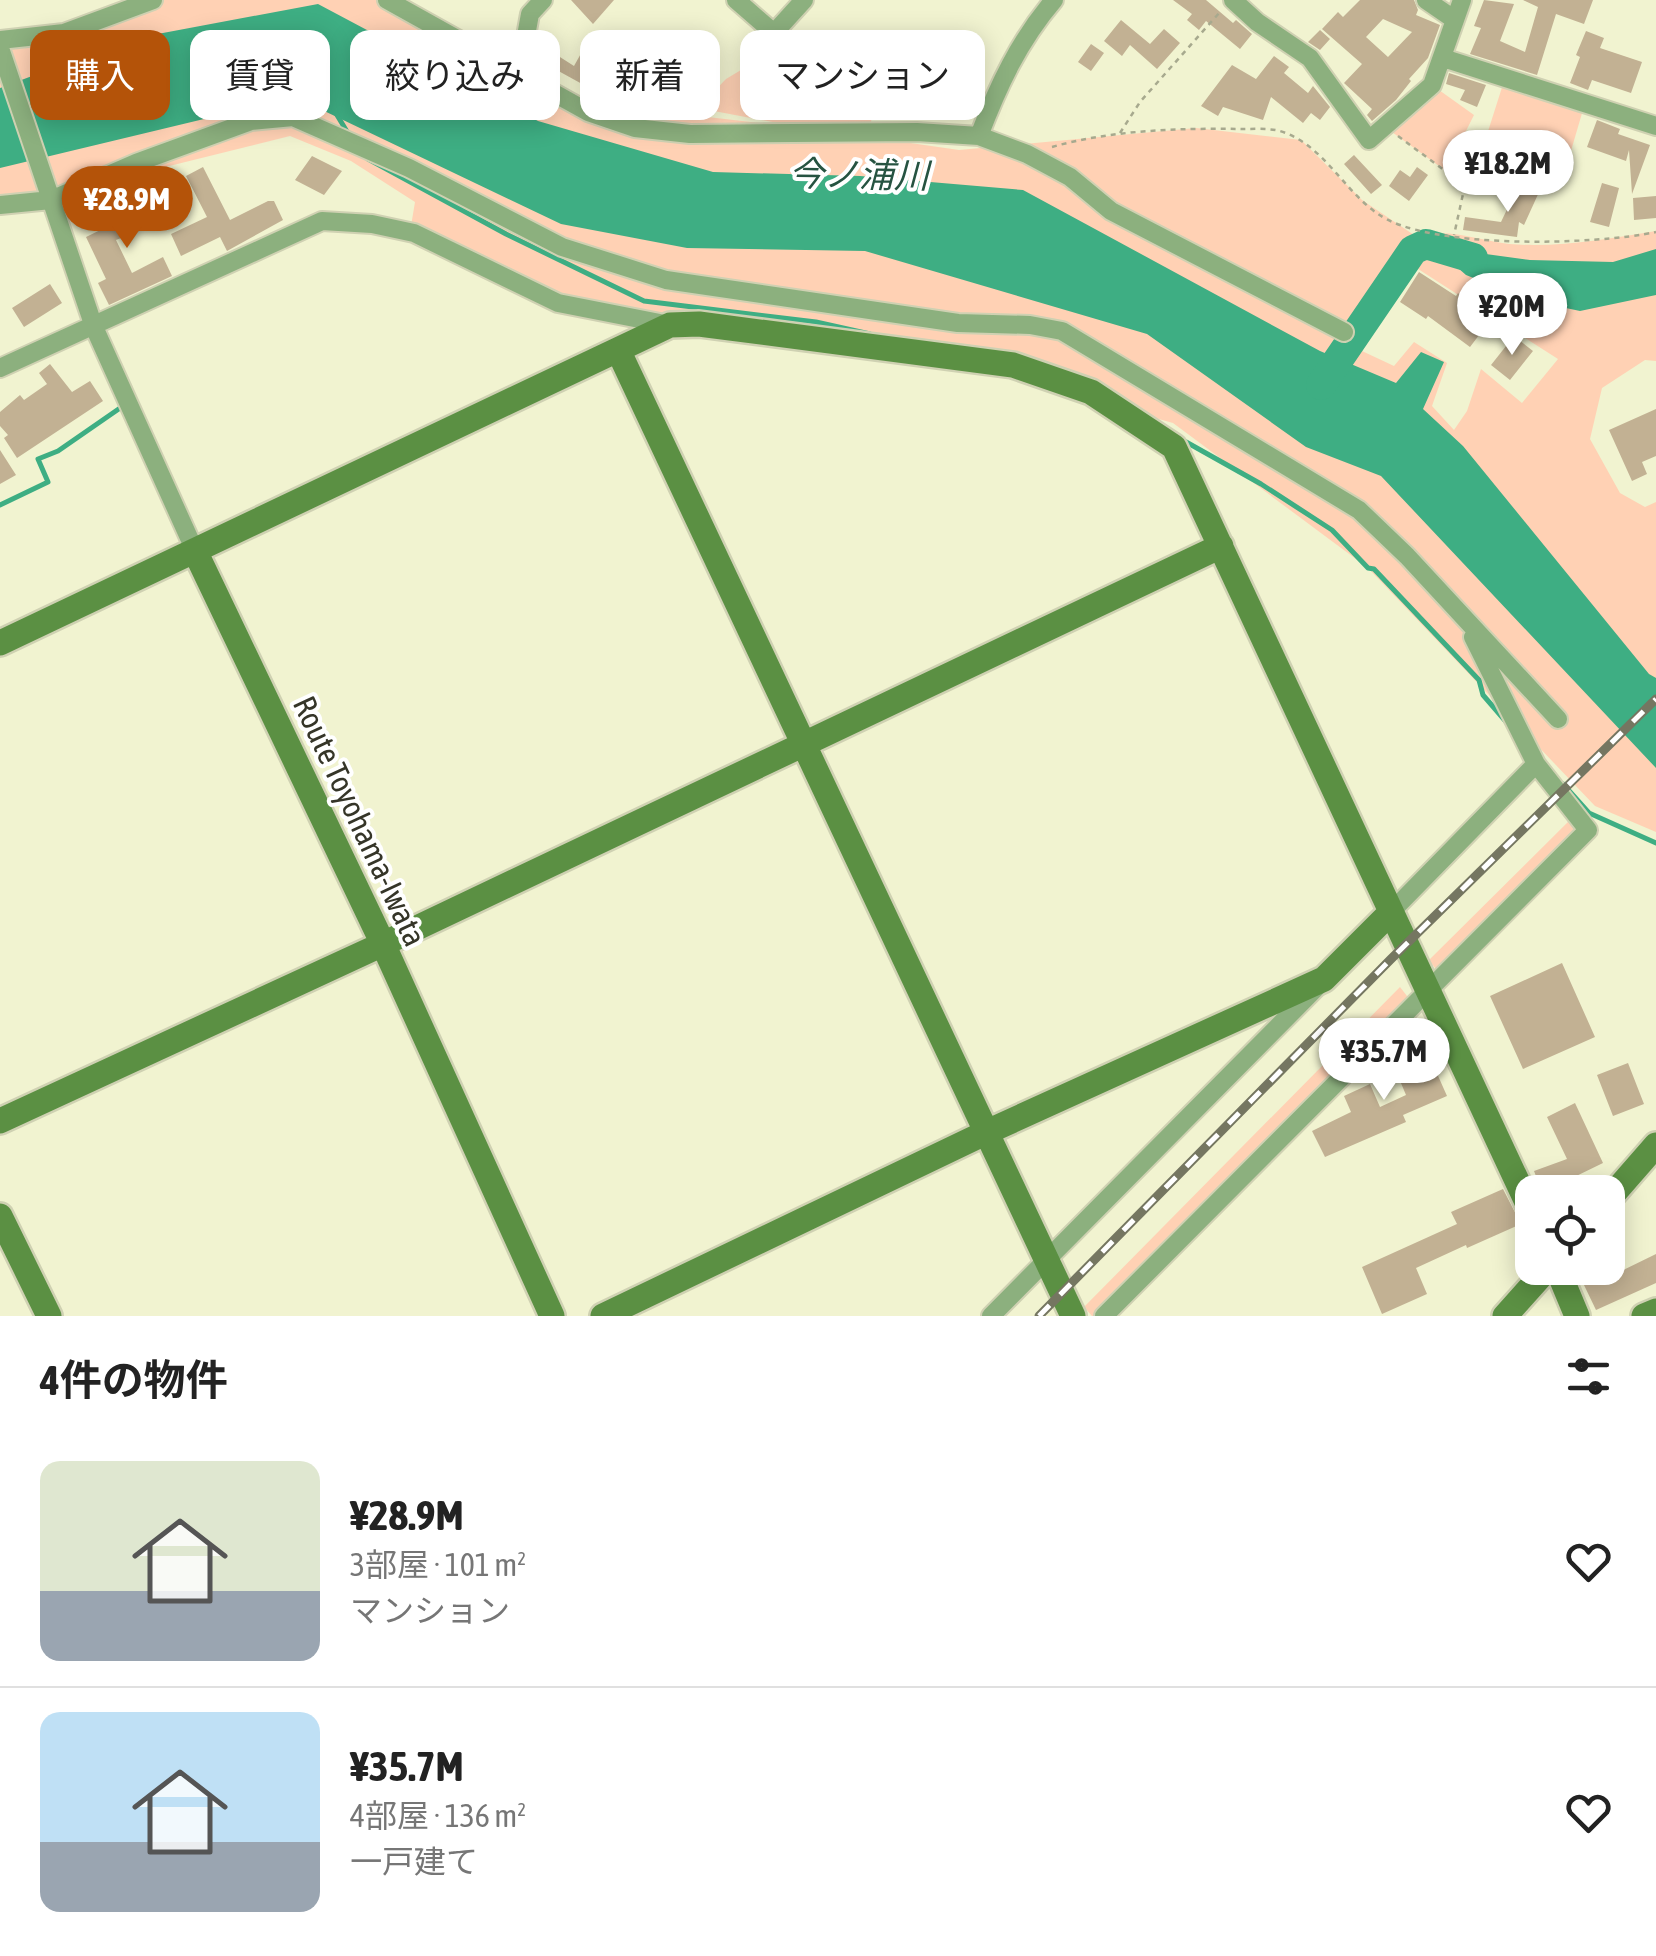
<!DOCTYPE html>
<html lang="ja">
<meta charset="utf-8">
<style>
:root{--surface:#fff;--page:#f2f2f2;--text:#222;--muted:#767676;--line:#e0e0e0;--accent:#b45309}
body{margin:0;font-family:"Asap Condensed","Noto Sans JP",sans-serif;background:var(--page);color:var(--text);height:100vh;display:flex;flex-direction:column;font-size:38px;white-space:nowrap}
*{box-sizing:border-box;margin:0}
p{font-size:32px;color:var(--muted)}
.icon{flex:none;width:55px;height:55px;fill:none;stroke:currentColor;stroke-width:2;stroke-linecap:round;stroke-linejoin:round}
.map{position:relative;height:1316px;overflow:hidden}
.side{display:flex;flex-direction:column;background:var(--surface);flex:1}
.side>*{flex:none}
.hud{position:absolute;left:30px;top:30px;width:1000px;height:90px;display:flex;gap:20px}
.fabs{position:absolute;left:1515px;top:1175px;display:grid;gap:20px}
.fabs a{display:grid;place-items:center;width:110px;height:110px;border-radius:20px;background:var(--surface);box-shadow:0 5px 25px #0003;font-size:50px}
.price{position:absolute;translate:-50% -85px;padding:0 22px;border-radius:35px;background:#fff;color:#222;font-size:32px;line-height:65px;filter:drop-shadow(0 2px 5px #0008)}
.price::after{content:'';position:absolute;left:50%;top:60px;width:30px;height:22px;margin-left:-15px;background:inherit;clip-path:polygon(0 0,100% 0,50% 100%)}
.price.on{background:var(--accent);color:#fff}
ul{padding:0;list-style:none}
li{display:flex;align-items:center;gap:30px;height:250px;padding:0 40px}
li+li{border-top:2px solid var(--line)}
li span{display:grid;place-items:center;flex:none;width:280px;height:200px;border-radius:20px;color:#555}
li>.icon{margin-inline-start:auto}
span .icon{width:120px;height:120px;fill:#fffc;stroke-width:1}
li b{font-size:42px}
h2{display:flex;justify-content:space-between;align-items:center;height:120px;padding:0 40px;font-size:42px}
.chip{padding:0 35px;border-radius:20px;background:var(--surface);box-shadow:0 5px 25px #0003;font-size:35px;line-height:90px}
.chip.on{background:var(--accent);color:#fff}
.map>svg:first-child{display:block}
</style>
<div class="map">
<svg width="1656" height="1316" viewBox="0 0 1656 1316">
<rect width="100%" height="100%" fill="#f1f3d0"/>
<path fill="#ffd1b4" fill-rule="evenodd" d="M143,0h236l189,101 236,27 -106,-20 28,-29 30,-18 12,-19 52,22 55,38 -4,20 -37,10 125,18 237,-22 105,12 61,60 55,37c28,-11 63,4 92,7 49,4 99,-5 147,-13v130l-11,-1 -43,28 -12,51 30,54 25,14 11,-5v330l-61,-26 -227,-238 -195,-145 -164,-46 -339,-60 -83,-8 -177,-77 5,-30 -64,-41 -61,-25 -149,37 -88,37 -53,-5v-158zM1415,267l143,92 -36,44 -41,-34 -14,42 -13,19 -22,-24 15,-43 -33,-21 -20,24 -32,-15z
M1505,78l80,25 -22,75 -80,-31z
M1432,85l42,30 -28,56 -61,-44z
M1576,814l12,16 -150,142 -9,-12z
M1400,987l14,18 -310,311h-12l-8,-9z"/>
<path fill="#3eae83" d="M318,4l220,117 175,51 147,4 163,14 297,161 76,32 25,-31 23,10 -21,47 40,37 186,228 7,4v90l-275,-292 -75,-29 -159,-113 -282,-83 -178,-3 -126,-24 -266,-127 -295,71v-80l131,-49z
M1434,247l96,13 83,2 43,-13v46l-76,16 -52,-11 -62,-25z"/>
<g fill="none" stroke-linecap="round" stroke-linejoin="round">
<path stroke="#3eae83" stroke-width="5" d="M337,115l12,20
M368,159l138,75 138,67 172,21 54,12
M1179,438l82,46 71,46 36,38 6,1 105,111 4,15 25,29
M0,505l48,-23 -10,-23 20,-8 65,-45
M1563,784l26,29 67,30"/>
<path stroke="#3eae83" stroke-width="30" d="M1321,385l92,-135 13,-6 47,14"/>
</g>
<path fill="#c2b193" fill-rule="evenodd" d="M571,0h43l-21,24z
M1173,0h33l27,23 3,-3 16,14 -12,15 -34,-28 -7,9 -12,-10 5,-6z
M1360,0h54l4,10 -2,5 24,10 -12,33 -19,21 2,2 -15,19 -24,21 -5,-6 5,-6 -28,-26 18,-19 -40,-35 16,-17 5,5zM1383,19l29,13 -24,25 -22,-20z
M1484,0l30,4 -14,37 25,11 13,-45 -15,-7h70l-9,24 -28,-10 -19,61 -67,-21 11,-26 -7,-2z
M1121,20l29,24 14,-15 16,14 -23,26 -27,-24 -8,11 -18,-15z
M1320,30l10,9 -10,11 -12,-8z
M1586,31l18,7 -4,10 42,14 -11,31 -39,-13 -4,10 -18,-7 10,-26 -4,-2z
M588,41l25,15 -20,34 -40,-22 -4,7 -22,-14 7,-7 4,-11 36,23z
M1091,44l13,9 -13,18 -13,-9z
M1274,56l15,11 -5,6 24,20 5,-7 17,21 -10,13 -9,-7 -8,10 -32,-26 -8,23 -40,-13 -5,9 -17,-10 31,-41 24,14z
M1449,73l37,12 -9,22 -17,-7 5,-10 -19,-6z
M1597,120l23,9 -2,5 32,11 -18,49 -3,-44 -3,11 -39,-14z
M1468,150l26,6 -3,12 -26,-6z
M1354,155l28,30 -11,9 -27,-30z
M312,156l30,15 -18,24 -29,-15z
M203,167l27,53 38,-19h6l9,19 -56,31 -7,-14 -39,19 -10,-22 36,-17 -21,-41z
M1417,167l11,8 -19,26 -20,-15 11,-16 10,7z
M1520,182l20,8 -16,35 -5,-3 -2,15 -54,-7 2,-13 36,5z
M1602,183l17,5 -10,39 -19,-5z
M145,186l15,37 -44,17 16,33 31,-16 9,19 -63,29 -11,-22 8,-4 -20,-42 45,-22 -8,-20z
M1656,196v22l-22,2 -1,-22z
M1419,272l37,24 2,-3 34,25 -22,29 -42,-31 -2,3 -26,-17z
M50,284l12,19 -38,24 -12,-19z
M1514,336l19,15 -23,29 -19,-15z
M50,364l22,28 18,-11 13,20 -86,57 -13,-20 4,-3 -8,-9v-14l20,-17 4,5 23,-16 -8,-11z
M1656,409v47l-14,6 5,12 -15,7 -23,-51z
M0,450l16,25 -16,9z
M1562,963l33,74 -72,32 -33,-73z
M1423,1042l24,54 -44,19 3,7 -81,35 -13,-26 39,-19 -7,-16 26,-12 10,23 26,-12 -16,-38z
M1628,1063l16,41 -31,12 -16,-41z
M1575,1103l28,60 -39,19 4,10h-26l-8,-21 33,-12 -20,-42z
M1503,1189l18,35 -54,24 -1,-3 -50,23 11,26 -45,20 -20,-47 95,-43 -6,-12z
M1656,1254v29l-60,27 -12,-25 25,-13 2,4z"/>
<g fill="none" stroke-linecap="round" stroke-linejoin="round">
<g stroke="#cfd1b2" stroke-width="22">
<path id="street" d="M387,0l201,112 47,16 55,6 227,-2 62,4 48,18 43,23 41,34 233,121
M736,0l38,33 30,-33
M1233,0l24,22 53,36 59,82 63,-55 30,-85
M1426,0l29,20
M0,40l64,-7 89,-33
M524,47l6,-33 13,-14
M0,48l94,279 101,224
M1443,58l213,68
M979,136c19,-50 40,-95 75,-136
M0,205l51,-5 85,-37 115,-42 42,-4 116,51 153,79 104,33 292,43 72,2 32,6 297,179 48,46 151,163
M0,368l322,-147 50,3 42,9 144,70 112,22
M1391,912l145,-148 -63,-127
M991,1316l326,-329
M1104,1316l484,-486 -52,-66"/>
</g>
<g stroke="#cfd1b2" stroke-width="30">
<path id="secondary" d="M619,352l454,964
M195,551l188,393 169,372
M0,643l670,-318 29,-1 314,41 78,27 83,55 358,766
M0,1121l383,-177 838,-398
M1608,1200l48,-55
M0,1216l49,100
M1557,1268l20,48
M603,1316l384,-184 337,-153 67,-67
M1505,1316l43,-48
M1644,1316l12,-5"/>
</g>
<path stroke="#a7a98e" stroke-width="2.5" stroke-dasharray="5 5" stroke-linecap="butt" d="M1120,133l20,-31 80,-90
M1398,136l58,43 7,15 -9,41
M1052,147c59,-17 128,-19 190,-18 12,0 26,-1 38,2 43,13 62,58 98,83 50,36 218,31 278,18"/>
<use href="#street" stroke="#8cb07e" stroke-width="18"/>
<use href="#secondary" stroke="#5b9043" stroke-width="25"/>
<g stroke="#757661" stroke-width="9">
<path id="rail" d="M1039,1316l352,-357 265,-260"/>
</g>
<use href="#rail" stroke="#fff" stroke-width="5" stroke-dasharray="15" stroke-linecap="butt"/>
</g>
<g text-anchor="middle" dominant-baseline="central" stroke-width="8" stroke-linejoin="round" paint-order="stroke">
<g font-size="32" fill="#353528" stroke="#fff">
<text transform="translate(360 821) rotate(65)">Route Toyohama-Iwata</text>
</g>
<g font-size="35" font-style="italic" fill="#265341" stroke="#fff">
<text transform="translate(859 174) rotate(1)">今ノ浦川</text>
</g>
</g>
</svg>
<div class="fabs">
<a><svg class="icon" aria-label="locate" viewBox="0 0 24 24"><circle cx="12" cy="12" r="6"/><path d="M12 2v4M12 18v4M2 12h4M18 12h4"/></svg></a>
</div>
<b class="price" style="left:1508px;top:215px">¥18.2M</b>
<b class="price on" style="left:127px;top:251px">¥28.9M</b>
<b class="price" style="left:1512px;top:358px">¥20M</b>
<b class="price" style="left:1384px;top:1103px">¥35.7M</b>
<div class="hud">
<a class="chip on">購入</a>
<a class="chip">賃貸</a>
<a class="chip">絞り込み</a>
<a class="chip">新着</a>
<a class="chip">マンション</a>
</div>
</div>
<section class="side">
<h2>4件の物件<svg class="icon" aria-label="filters" viewBox="0 0 24 24"><path d="M4 7h16M4 17h16"/><circle cx="9" cy="7" r="2"/><circle cx="15" cy="17" r="2"/></svg></h2>
<ul>
<li><span style="background:linear-gradient(#dfe7d0 65%,#9aa5b1 0)"><svg class="icon" aria-label="home" viewBox="0 0 24 24"><path d="M3 11l9-7 9 7M6 9v11h12V9"/></svg></span><div><b>¥28.9M</b><p>3部屋 · 101 m²</p><p>マンション</p></div><svg class="icon" aria-label="heart" viewBox="0 0 24 24"><path d="M12 20l-8-8c-3-5 5-10 8-4 3-6 11-1 8 4z"/></svg></li>
<li><span style="background:linear-gradient(#bfe0f5 65%,#9aa5b1 0)"><svg class="icon" aria-label="home" viewBox="0 0 24 24"><path d="M3 11l9-7 9 7M6 9v11h12V9"/></svg></span><div><b>¥35.7M</b><p>4部屋 · 136 m²</p><p>一戸建て</p></div><svg class="icon" aria-label="heart" viewBox="0 0 24 24"><path d="M12 20l-8-8c-3-5 5-10 8-4 3-6 11-1 8 4z"/></svg></li>
</ul>
</section>
